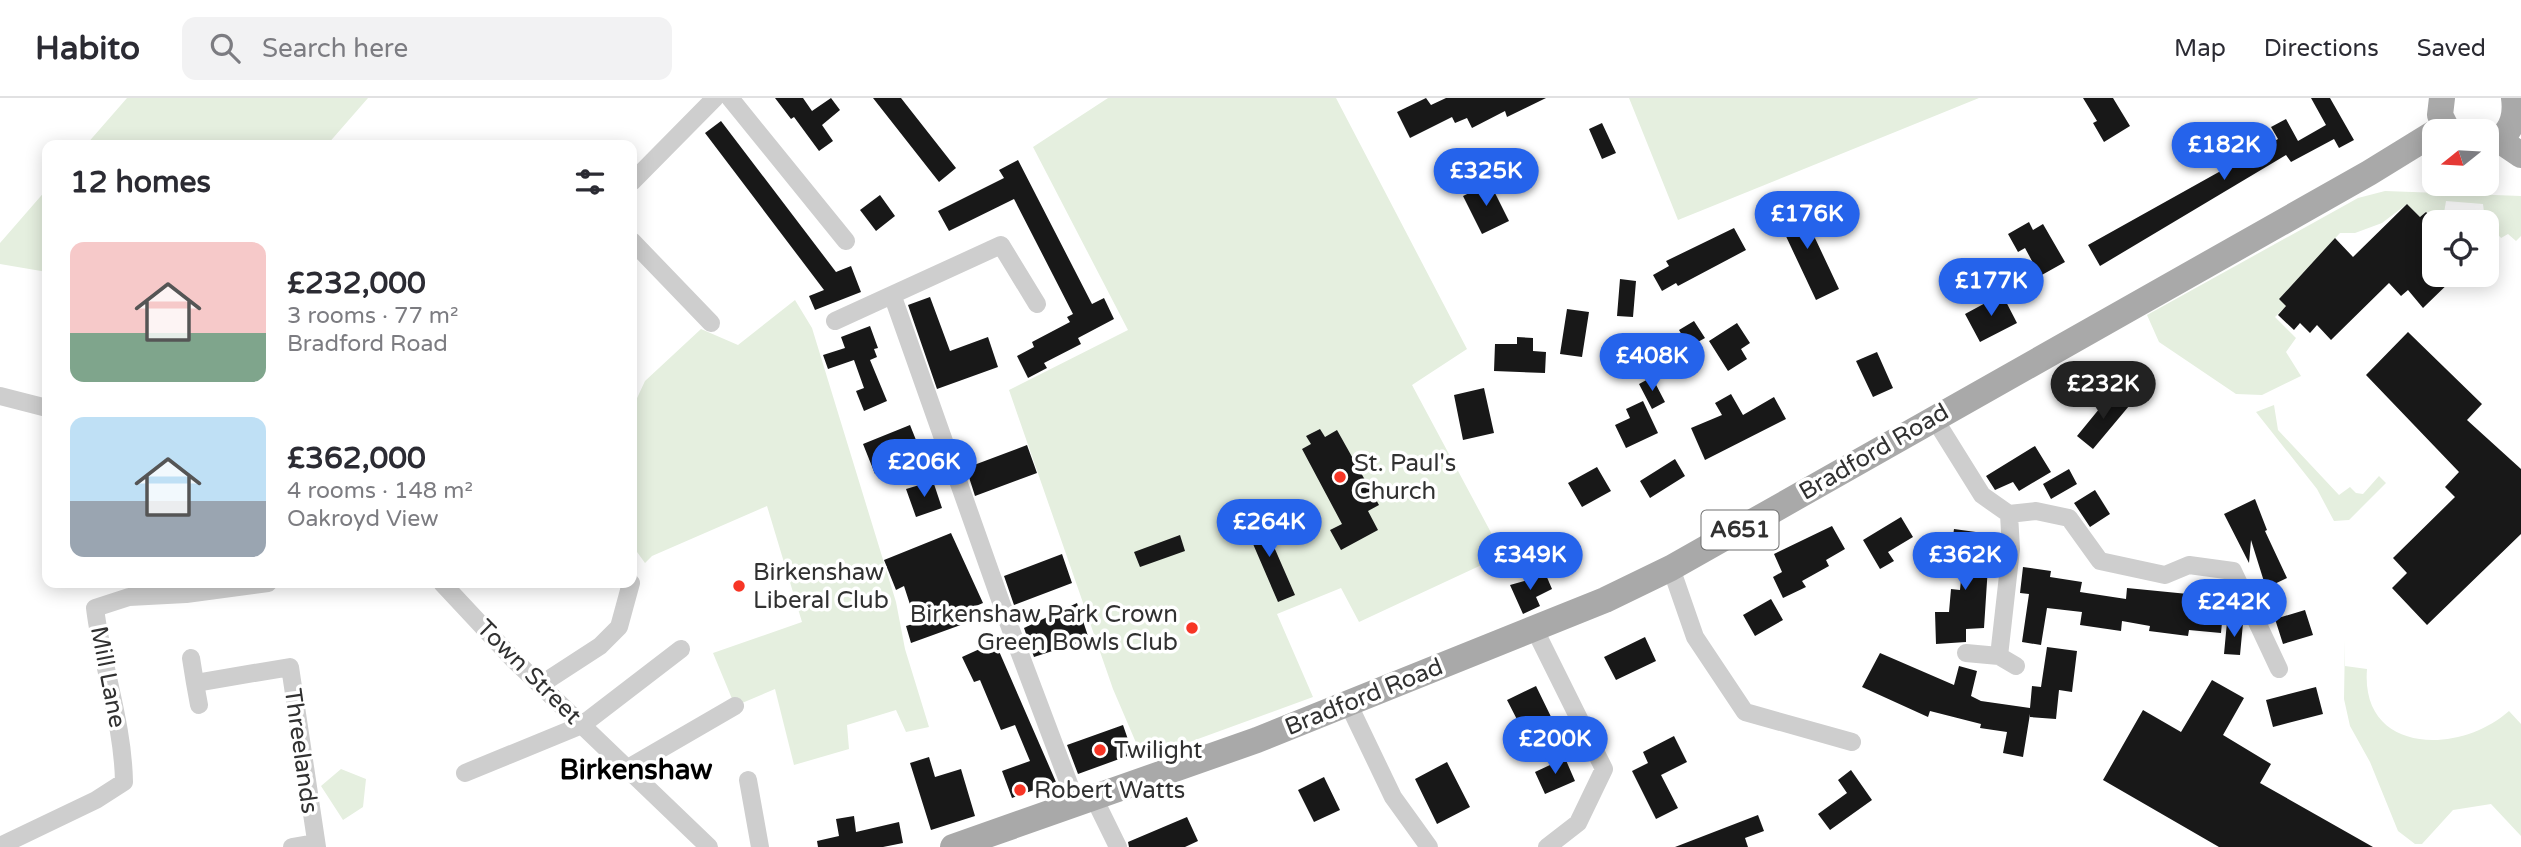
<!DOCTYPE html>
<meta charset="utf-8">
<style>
:root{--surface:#fff;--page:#f2f2f3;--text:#2b2b33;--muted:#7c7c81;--line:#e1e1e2;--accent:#2563eb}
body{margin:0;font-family:"Varela Round",sans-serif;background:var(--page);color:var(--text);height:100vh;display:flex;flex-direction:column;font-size:26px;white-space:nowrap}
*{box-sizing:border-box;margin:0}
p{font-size:23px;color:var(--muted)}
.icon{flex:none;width:38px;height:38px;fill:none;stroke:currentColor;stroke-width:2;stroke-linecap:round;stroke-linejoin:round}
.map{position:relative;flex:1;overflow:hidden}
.side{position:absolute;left:42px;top:42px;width:595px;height:448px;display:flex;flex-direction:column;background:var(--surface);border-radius:14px;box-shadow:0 4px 18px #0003}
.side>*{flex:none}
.needle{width:46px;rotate:252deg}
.tools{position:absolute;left:2422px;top:21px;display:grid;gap:14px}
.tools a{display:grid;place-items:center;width:77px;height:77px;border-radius:14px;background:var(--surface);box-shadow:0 4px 18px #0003;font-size:35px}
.price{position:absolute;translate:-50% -60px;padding:0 16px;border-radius:24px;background:var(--accent);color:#fff;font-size:23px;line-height:46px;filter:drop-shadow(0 2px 4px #0008)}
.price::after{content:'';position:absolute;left:50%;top:42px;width:21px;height:16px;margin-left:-10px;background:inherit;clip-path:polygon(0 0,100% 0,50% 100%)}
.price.active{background:#222;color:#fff}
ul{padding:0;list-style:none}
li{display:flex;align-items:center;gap:21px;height:175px;padding:0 28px}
li span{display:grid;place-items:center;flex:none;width:196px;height:140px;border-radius:14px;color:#555}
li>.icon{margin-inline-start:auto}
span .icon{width:84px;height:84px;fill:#fffc;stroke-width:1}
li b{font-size:30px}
h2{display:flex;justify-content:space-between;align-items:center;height:84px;padding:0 28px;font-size:30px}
header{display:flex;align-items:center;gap:42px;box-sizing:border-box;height:98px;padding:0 35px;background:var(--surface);border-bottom:2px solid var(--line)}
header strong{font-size:33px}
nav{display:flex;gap:38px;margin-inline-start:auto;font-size:24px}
.search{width:490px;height:63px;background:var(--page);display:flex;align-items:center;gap:18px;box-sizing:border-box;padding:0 24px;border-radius:14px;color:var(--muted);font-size:26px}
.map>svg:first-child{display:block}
</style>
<header>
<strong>Habito</strong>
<div class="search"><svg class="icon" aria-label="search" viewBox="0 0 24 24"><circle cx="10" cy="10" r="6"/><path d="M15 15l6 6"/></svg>Search here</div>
<nav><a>Map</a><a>Directions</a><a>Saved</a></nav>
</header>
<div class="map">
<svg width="2521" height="749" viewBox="0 0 2521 749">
<rect width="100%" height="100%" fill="#fff"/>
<path fill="#e5efdf" d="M127,0h241l-41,47h-241z
M1108,0h228l131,251 -55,36 91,170 -144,67 -18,-34 -64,26 36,83 -170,62 -30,-70 -104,-299 119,-60 -95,-183z
M1629,0h350l-301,122z
M47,91v83l-47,-8v-21z
M2385,93l136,5v40l-5,5 -8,-7 -7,4 -16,-18 -2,-16 -37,-3 -2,12 8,6 23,3h-38l-11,-10 -6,5 -13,-13 -25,19 -27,10h-15l-61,66 7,7 -11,11 21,21 -10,14 15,24 -39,19 -26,-1 -77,-52 -12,-27 211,-117z
M795,202l17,28 84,274 9,47 24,78 -23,5 -10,-22 -49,15 2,24 -55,16 -19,-76 -40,17 -22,-53 89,-31 -35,-116 -115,50 -7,7 -13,-18v-136l13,-28 56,-52 37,16z
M2274,307l4,25 61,65 11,-8 6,6 7,1 16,-18 7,7 -37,37 -15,1 -17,-32 -61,-77z
M2345,541v27l22,3c-7,86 93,86 142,42l12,13v112l-30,-32 -38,6 -31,34h-7l-17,-13 -28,-69 -20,-36 -6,-27z
M341,671l25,10 -3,28 -20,13 -22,-34z"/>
<path fill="#181818" d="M775,0h28l9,13 19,-13 9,12 -18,15 11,16 -14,10 -25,-34 -3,2z
M873,0h28l55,70 -17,14z
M1426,0l5,7 15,-7h100l-39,19 -2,-6 -33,17 -5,-10 -12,5 -3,-6 -42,21 -13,-26z
M2083,0h30l17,28 -26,16 -11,-19 4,-2z
M2311,0h19l24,42 -15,8 -5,-9 -43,23 -5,-7 -186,111 -12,-21 190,-106 -7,-12 15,-8 12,22 28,-16z
M721,23l115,151 15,-6 10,26 -46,18 -6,-14 15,-6 -119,-157z
M1602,25l14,30 -14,6 -13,-30z
M1018,62l74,144 12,-6 10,21 -36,19 3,6 -37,19 3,5 -19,10 -11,-22 17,-9 -2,-5 38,-20 -3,-5 6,-3 -59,-115 -65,32 -11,-20 66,-33 -5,-8z
M1490,85l19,38 -27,13 -19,-38z
M880,97l15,21 -19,15 -16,-21z
M1798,104l41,87 -23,11 -41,-87z
M2407,106l13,13 6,-5 8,7v56h23l-34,33 -15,-18 -7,6 -12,-13 -58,57 -14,-15 -7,8 -10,-10 -6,7 -16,-15 8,-9 -7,-7 56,-61 18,19z
M2029,124l4,8 10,-6 22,38 -25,14 -15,-28 -7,4 -10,-18z
M1734,130l12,22 -68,36 -2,-3 -14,8 -9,-16 16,-9 -3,-5z
M1620,181l16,2 -3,36 -16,-1z
M2002,196l15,29 -37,19 -15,-28z
M930,199l20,54 38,-14 10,30 -61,22 -29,-84z
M1567,211l22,3 -7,45 -22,-3z
M1694,223l11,17 -16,9 -10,-17z
M1737,225l13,20 -9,6 6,10 -19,12 -19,-30z
M870,228l8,22 -4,1 3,8 -7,3 17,41 -23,10 -8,-20 8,-3 -10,-28 -26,9 -5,-14 22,-7 -4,-11z
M2408,234l74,72 -15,16 54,49v65l-94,91 -35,-37 15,-15 -14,-15 62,-61 -10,-10 14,-15 -93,-97z
M1517,239l16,1v13l13,1 -1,21 -51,-2 1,-27h22z
M1877,254l16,36 -20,9 -17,-36z
M1652,279l13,25 -13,7 -13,-25z
M1484,290l10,45 -31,7 -9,-45z
M2113,294l16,14 -36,43 -16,-13z
M1731,296l12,21 31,-18 12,22 -81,41 -14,-32 31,-13 -7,-12z
M1643,303l15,32 -32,15 -11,-23 15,-7 -4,-9z
M910,327l12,30 -47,19 -12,-30z
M1320,331l5,8 12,-7 42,75 -11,6 10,19 -37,20 -11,-20 12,-6 -40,-75 9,-5 -5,-8z
M1027,347l10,28 -62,23 -9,-28z
M2035,348l16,26 -32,19 -6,-9 -18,8 -9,-14z
M1675,361l10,17 -35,22 -10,-17z
M1597,369l14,24 -29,16 -14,-24z
M2069,371l8,15 -26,15 -8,-15z
M933,383l9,27 -26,9 -10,-28z
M2095,392l15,24 -20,13 -16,-24z
M2255,401l12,31 -2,1 22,47 -21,10 -15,-48 -2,23 -25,-49z
M1260,417l35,80 -17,7 -34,-79z
M1901,419l12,20 -25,15 6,9 -14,8 -17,-29z
M1832,428l13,23 -19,11 3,6 -27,15 4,6 -23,11 -10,-21 9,-5 -8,-18z
M1954,431l29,4 -5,32 10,1 -4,62 -18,1v13l-30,2 -1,-32h14l2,-23 9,1 3,-32 -13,-1z
M951,435l32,70 -7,3 4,12 -69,25 -5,-17 10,-3 -12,-37 -8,4 -12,-30z
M1180,437l5,16 -45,16 -6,-15z
M1062,456l10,29 -58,22 -10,-29z
M2023,469l28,4 -1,6 32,5 -2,10 46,7 1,-11 61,6 -1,3 37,5 -3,31 -32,-3 -1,6 -39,-5 1,-5 -28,-5 -1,10 -41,-6 2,-13 -35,-4 -6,37 -19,-3 7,-48 -9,-1z
M1546,477l6,14 -16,8 4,9 -17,8 -13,-29z
M1771,501l12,21 -28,16 -12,-21z
M1077,505l12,36 -55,18 -10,-29z
M2305,512l8,25 -30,9 -8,-25z
M2227,524l16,1 -3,32 -16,-1z
M1645,539l11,24 -40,19 -12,-23z
M995,544l61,140 -44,16 -10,-27 28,-10 -15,-36 -14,5 -21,-50 -6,2 -12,-25z
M2047,549l30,4 -5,41 -13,-2 -3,29 -26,-2v-3l-7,43 -20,-4 4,-21 -27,-4 1,-4 -51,-13 -2,6 -66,-30 18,-34 74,32 5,-19 18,5 -6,25 10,5 49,7 2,-22 9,1z
M2212,582l32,18 -21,37 48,29 -11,19 113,64h-154l-116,-67 40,-70 38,22z
M1536,588l20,41 -28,14 -21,-41z
M2316,589l7,27 -50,13 -7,-27z
M1123,627l10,29 -55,20 -11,-29z
M1674,638l13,26 -26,13 17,33 -22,11 -24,-48 16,-8 -5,-11z
M929,659l6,20 26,-8 14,47 -44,14 -21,-67z
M1565,660l10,23 -30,13 -10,-22z
M1447,664l23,45 -33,17 -22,-45z
M1851,672l21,30 -42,30 -12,-16 29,-21 -9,-13z
M1324,679l16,33 -26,12 -16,-32z
M1758,717l6,16 -19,7 3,9h-73z
M854,718l2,16 43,-10 4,21 -20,4h-65l-1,-6 22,-5 -3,-17z
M1187,719l11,24 -13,6h-56l-1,-5z"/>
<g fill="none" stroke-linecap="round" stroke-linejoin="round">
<path stroke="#cecece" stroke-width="18" d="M730,0l116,143
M632,84l83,-84
M632,143l79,82
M893,199l115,325 69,183
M835,223l166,-76 36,59
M0,298l47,12
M1934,320l48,77 27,19 27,-3 33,7 31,43 65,14 24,-10 44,6 46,98
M1671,470l24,69 50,75 107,30
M442,485l71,76 196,188
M1534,530l70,141 -26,54 -31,24
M1966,555l33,3 17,10
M1999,558l12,-107 -2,-35
M191,560l4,25
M540,587l60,-39 19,-19 12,-44
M1347,603l46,96 36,50
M199,607l-4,-22 95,-16 27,180
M628,670l107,-62
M465,675l117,-48 99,-76
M748,682l12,67
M1094,700l24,49
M0,748l96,-46 28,-18c-1,-59 -22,-116 -29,-174l34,-11 57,-3 82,-11
M292,749l23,-4"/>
<path stroke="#a9a9a9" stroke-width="26" d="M2442,0l-2,17 8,16
M2499,42l22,15
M2487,47c22,-7 30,-25 27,-47
M953,749l304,-107 348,-140 66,-32 698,-395 65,-40"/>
</g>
<g fill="#f73525" stroke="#fff" stroke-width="2.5">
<circle cx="1340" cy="379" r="7"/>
<circle cx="739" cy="488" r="7"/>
<circle cx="1192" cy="530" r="7"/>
<circle cx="1100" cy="652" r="7"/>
<circle cx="1020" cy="692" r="7"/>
</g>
<g text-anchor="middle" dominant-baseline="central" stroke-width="7" stroke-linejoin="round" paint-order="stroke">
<rect fill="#fff" stroke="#6f6f6f" stroke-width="2" x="1701.5" y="412.5" width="77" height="39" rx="5"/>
<g font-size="23" font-weight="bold" fill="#313131">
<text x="1740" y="432">A651</text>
</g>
<g font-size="24" fill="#313131" stroke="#fff">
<text transform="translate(1874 354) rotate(-30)">Bradford Road</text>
<text transform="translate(529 574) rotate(45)">Town Street</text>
<text transform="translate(108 579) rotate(79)">Mill Lane</text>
<text transform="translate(1364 599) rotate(-22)">Bradford Road</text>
<text transform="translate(301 653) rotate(82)">Threelands</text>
</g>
<g font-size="24" fill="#313131" stroke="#fff" text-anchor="start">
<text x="1354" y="365">St. Paul's<tspan x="1354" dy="28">Church</tspan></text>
<text x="753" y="474">Birkenshaw<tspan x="753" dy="28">Liberal Club</tspan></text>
<text x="1178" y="516" text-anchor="end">Birkenshaw Park Crown<tspan x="1178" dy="28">Green Bowls Club</tspan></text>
<text x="1114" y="652">Twilight</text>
<text x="1034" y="692">Robert Watts</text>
</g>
<g font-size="28" font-weight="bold" fill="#000" stroke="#fff">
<text x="636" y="672">Birkenshaw</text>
</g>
</g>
</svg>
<div class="tools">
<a><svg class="needle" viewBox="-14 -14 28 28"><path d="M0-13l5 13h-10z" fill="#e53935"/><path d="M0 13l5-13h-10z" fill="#7c7c81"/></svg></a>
<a><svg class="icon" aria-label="locate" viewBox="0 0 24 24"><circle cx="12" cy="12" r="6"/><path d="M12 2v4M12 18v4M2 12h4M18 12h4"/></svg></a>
</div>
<b class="price" style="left:2224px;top:84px">£182K</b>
<b class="price" style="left:1486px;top:110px">£325K</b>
<b class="price" style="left:1807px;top:153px">£176K</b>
<b class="price" style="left:1991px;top:220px">£177K</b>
<b class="price" style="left:1652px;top:295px">£408K</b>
<b class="price active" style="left:2103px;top:323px">£232K</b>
<b class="price" style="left:924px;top:401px">£206K</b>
<b class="price" style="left:1269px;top:461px">£264K</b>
<b class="price" style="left:1530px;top:494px">£349K</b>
<b class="price" style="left:1965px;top:494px">£362K</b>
<b class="price" style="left:2234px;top:541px">£242K</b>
<b class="price" style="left:1555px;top:678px">£200K</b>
<section class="side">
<h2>12 homes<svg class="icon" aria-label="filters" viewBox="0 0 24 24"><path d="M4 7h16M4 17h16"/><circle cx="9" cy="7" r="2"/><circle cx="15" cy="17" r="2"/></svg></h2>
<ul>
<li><span style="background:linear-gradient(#f6c9c9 65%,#7fa58c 0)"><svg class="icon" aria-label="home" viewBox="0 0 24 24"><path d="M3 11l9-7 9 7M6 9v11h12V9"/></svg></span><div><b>£232,000</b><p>3 rooms · 77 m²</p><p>Bradford Road</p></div></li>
<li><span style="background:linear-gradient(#bfe0f5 60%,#9aa5b1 0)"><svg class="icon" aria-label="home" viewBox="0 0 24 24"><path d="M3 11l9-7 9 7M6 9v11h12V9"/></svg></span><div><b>£362,000</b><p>4 rooms · 148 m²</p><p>Oakroyd View</p></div></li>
</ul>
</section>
</div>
